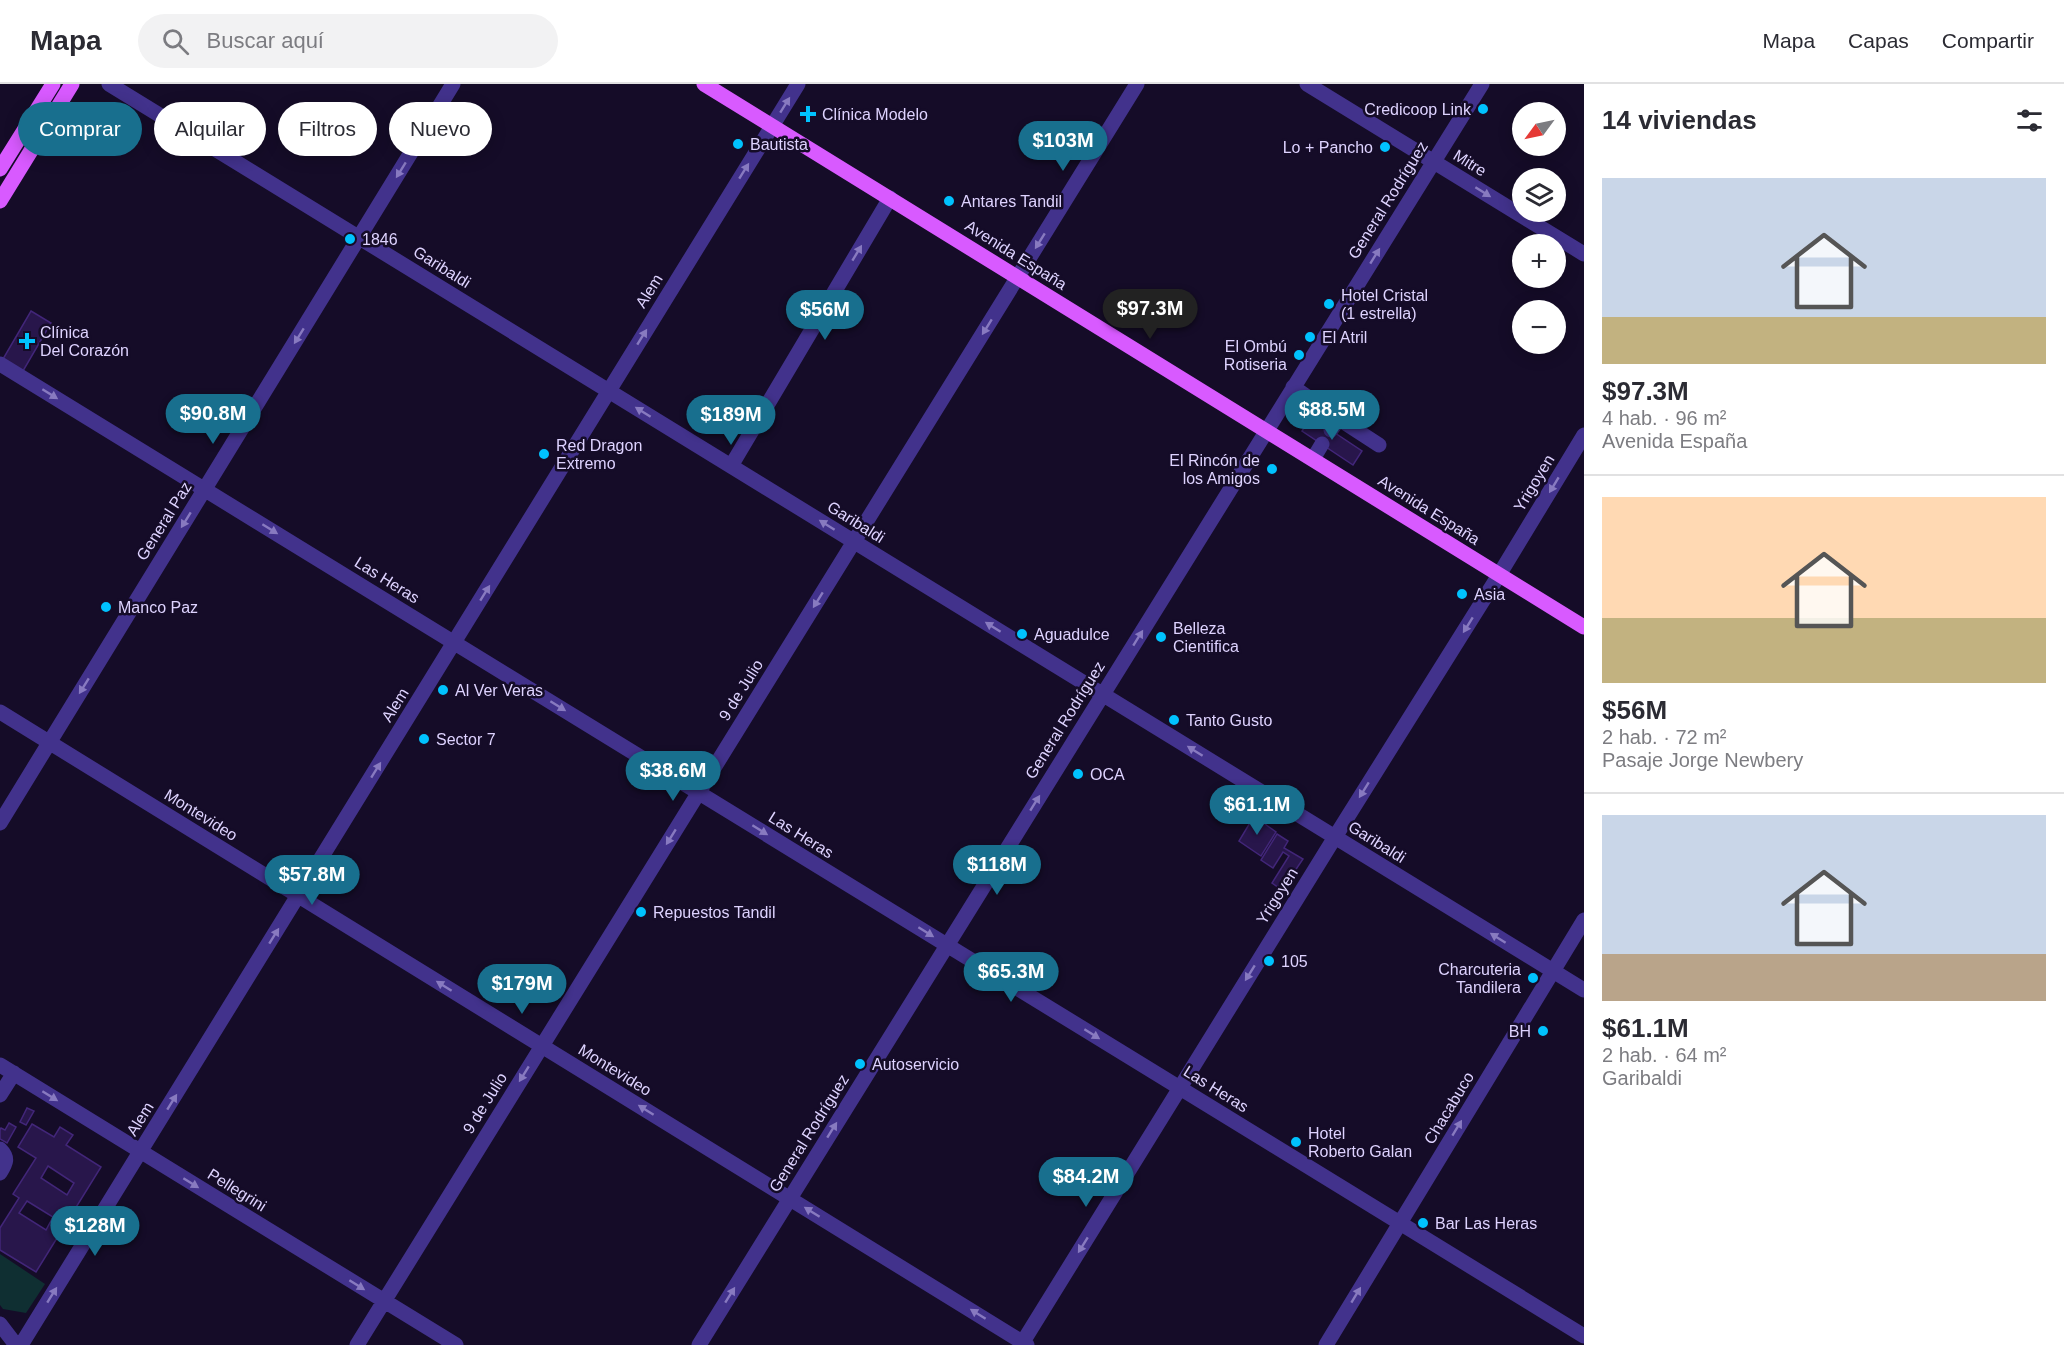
<!DOCTYPE html>
<html lang="es">
<meta charset="utf-8">
<style>
:root{--surface:#fff;--page:#f2f2f3;--text:#2b2b33;--muted:#7c7c81;--line:#e1e1e2;--accent:#186f8e}
body{margin:0;font-family:Helvetica,sans-serif;background:var(--page);color:var(--text);height:100vh;display:flex;flex-direction:column;font-size:22px;white-space:nowrap}
*{box-sizing:border-box;margin:0}
p{font-size:20px;color:var(--muted)}
.icon{flex:none;width:33px;height:33px;fill:none;stroke:currentColor;stroke-width:2;stroke-linecap:round;stroke-linejoin:round}
.map{position:relative;flex:1;overflow:hidden}
.panel{display:flex;flex-direction:column;background:var(--surface);width:480px}
.panel>*{flex:none}
.top-card{position:absolute;left:18px;top:18px;width:570px;height:54px;display:flex;gap:12px}
.needle{width:39px;rotate:237deg}
.buttons{position:absolute;left:1512px;top:18px;display:grid;gap:12px}
.buttons a{display:grid;place-items:center;width:54px;height:54px;border-radius:50%;background:var(--surface);box-shadow:0 3px 15px #0003;font-size:30px}
.price{position:absolute;translate:-50% -51px;padding:0 14px;border-radius:21px;background:var(--accent);color:#fff;font-size:20px;line-height:39px;filter:drop-shadow(0 2px 3px #0008)}
.price::after{content:'';position:absolute;left:50%;top:36px;width:18px;height:14px;margin-left:-9px;background:inherit;clip-path:polygon(0 0,100% 0,50% 100%)}
.price.current{background:#222;color:#fff}
ul{padding:0;list-style:none}
li{display:grid;align-content:center;gap:12px;height:318px;padding:0 18px}
li+li{border-top:2px solid var(--line)}
li span{display:grid;place-items:center;height:186px;border-radius:0px;color:#555}
li>.icon{margin-inline-start:auto}
span .icon{width:108px;height:108px;fill:#fffc;stroke-width:1}
li b{font-size:26px}
h2{display:flex;justify-content:space-between;align-items:center;height:72px;padding:0 18px;font-size:26px}
.tag{padding:0 21px;border-radius:27px;background:var(--surface);box-shadow:0 3px 15px #0003;font-size:21px;line-height:54px}
.tag.current{background:var(--accent);color:#fff}
header{display:flex;align-items:center;gap:36px;box-sizing:border-box;height:84px;padding:0 30px;background:var(--surface);border-bottom:2px solid var(--line)}
header strong{font-size:28px}
nav{display:flex;gap:33px;margin-inline-start:auto;font-size:21px}
.search{width:420px;height:54px;background:var(--page);display:flex;align-items:center;gap:15px;box-sizing:border-box;padding:0 21px;border-radius:33px;color:var(--muted);font-size:22px}
main{display:flex;flex:1;min-height:0}
.map>svg:first-child{display:block}
</style>
<header>
<strong>Mapa</strong>
<div class="search"><svg class="icon" aria-label="search" viewBox="0 0 24 24"><circle cx="10" cy="10" r="6"/><path d="M15 15l6 6"/></svg>Buscar aquí</div>
<nav><a>Mapa</a><a>Capas</a><a>Compartir</a></nav>
</header>
<main>
<div class="map">
<svg width="1584" height="1261" viewBox="0 0 1584 1261">
<rect width="100%" height="100%" fill="#150c28"/>
<path fill="#0f2f32" d="M0,1170l45,30 -19,29 -23,-4 -3,-4z"/>
<path fill="#28164b" stroke="#422679" stroke-width="1.5" fill-rule="evenodd" d="M31,227l20,12 -28,48 -20,-12z
M1311,333l51,34 -9,14 -51,-34z
M1254,732l22,16 -15,24 -22,-15z
M1277,750l11,7 -4,7 19,11 -21,31 -10,-7 17,-27 -6,-4 -10,16 -12,-8z
M27,1024l7,3 -8,14 -6,-3z
M9,1039l7,4 -9,16 -7,-4v-9l1,-2 4,2z
M32,1040l22,13 6,-10 13,8 -7,10 35,22 -65,105 -36,-22v-22l19,-30 -6,-4 23,-36 -18,-11zM48,1082l26,17 -7,12 -26,-17zM27,1117l26,16 -7,13 -27,-17z"/>
<g fill="none" stroke-linecap="round" stroke-linejoin="round">
<path stroke="#42328c" stroke-width="15" d="M109,0l1475,906
M1307,0l277,170
M0,280l1584,972
M1293,303l46,32 -8,11
M1339,335l40,26
M1313,375l9,-15
M731,382l159,-268
M0,628l1027,633
M0,739l453,-739
M0,981l456,280
M0,1011l14,-22
M0,1065c9,9 6,14 0,24
M0,1240l16,21
M21,1261l777,-1261
M357,1261l780,-1261
M699,1261l783,-1261
M1021,1261l314,-508 164,-262 85,-140
M1326,1261l258,-425"/>
<path stroke="#d85aff" stroke-width="15" d="M704,0l880,543
M0,85l53,-85
M0,117l72,-117"/>
</g>
<defs><path id="oneway-solid" d="M-6-.8H1V-3.2L6.5 0L1 3.2V.8H-6Z" transform="scale(1.5)"/></defs>
<g fill="#887ac0">
<use href="#oneway-solid" transform="translate(785 21) rotate(-58)"/>
<use href="#oneway-solid" transform="translate(401 86) rotate(122)"/>
<use href="#oneway-solid" transform="translate(744 87) rotate(-58)"/>
<use href="#oneway-solid" transform="translate(1483 108) rotate(32)"/>
<use href="#oneway-solid" transform="translate(1040 157) rotate(122)"/>
<use href="#oneway-solid" transform="translate(857 169) rotate(-59)"/>
<use href="#oneway-solid" transform="translate(1375 172) rotate(-58)"/>
<use href="#oneway-solid" transform="translate(987 243) rotate(122)"/>
<use href="#oneway-solid" transform="translate(299 252) rotate(122)"/>
<use href="#oneway-solid" transform="translate(642 253) rotate(-58)"/>
<use href="#oneway-solid" transform="translate(50 310) rotate(32)"/>
<use href="#oneway-solid" transform="translate(643 328) rotate(-148)"/>
<use href="#oneway-solid" transform="translate(1554 401) rotate(121)"/>
<use href="#oneway-solid" transform="translate(186 436) rotate(122)"/>
<use href="#oneway-solid" transform="translate(827 441) rotate(-148)"/>
<use href="#oneway-solid" transform="translate(270 445) rotate(32)"/>
<use href="#oneway-solid" transform="translate(485 509) rotate(-58)"/>
<use href="#oneway-solid" transform="translate(818 516) rotate(122)"/>
<use href="#oneway-solid" transform="translate(1468 541) rotate(122)"/>
<use href="#oneway-solid" transform="translate(993 543) rotate(-148)"/>
<use href="#oneway-solid" transform="translate(1138 554) rotate(-58)"/>
<use href="#oneway-solid" transform="translate(84 602) rotate(122)"/>
<use href="#oneway-solid" transform="translate(558 622) rotate(32)"/>
<use href="#oneway-solid" transform="translate(1195 667) rotate(-148)"/>
<use href="#oneway-solid" transform="translate(376 686) rotate(-58)"/>
<use href="#oneway-solid" transform="translate(1364 706) rotate(122)"/>
<use href="#oneway-solid" transform="translate(1035 719) rotate(-58)"/>
<use href="#oneway-solid" transform="translate(760 746) rotate(32)"/>
<use href="#oneway-solid" transform="translate(671 753) rotate(122)"/>
<use href="#oneway-solid" transform="translate(926 848) rotate(32)"/>
<use href="#oneway-solid" transform="translate(274 852) rotate(-58)"/>
<use href="#oneway-solid" transform="translate(1498 854) rotate(-148)"/>
<use href="#oneway-solid" transform="translate(1250 889) rotate(122)"/>
<use href="#oneway-solid" transform="translate(444 902) rotate(-148)"/>
<use href="#oneway-solid" transform="translate(1092 950) rotate(32)"/>
<use href="#oneway-solid" transform="translate(524 990) rotate(122)"/>
<use href="#oneway-solid" transform="translate(50 1012) rotate(32)"/>
<use href="#oneway-solid" transform="translate(172 1018) rotate(-58)"/>
<use href="#oneway-solid" transform="translate(646 1026) rotate(-148)"/>
<use href="#oneway-solid" transform="translate(1457 1044) rotate(-59)"/>
<use href="#oneway-solid" transform="translate(832 1046) rotate(-58)"/>
<use href="#oneway-solid" transform="translate(191 1099) rotate(32)"/>
<use href="#oneway-solid" transform="translate(812 1128) rotate(-148)"/>
<use href="#oneway-solid" transform="translate(1083 1161) rotate(122)"/>
<use href="#oneway-solid" transform="translate(357 1201) rotate(32)"/>
<use href="#oneway-solid" transform="translate(52 1211) rotate(-58)"/>
<use href="#oneway-solid" transform="translate(730 1211) rotate(-58)"/>
<use href="#oneway-solid" transform="translate(1356 1211) rotate(-59)"/>
<use href="#oneway-solid" transform="translate(978 1230) rotate(-148)"/>
</g>
<g fill="#00c2fe" stroke="#150c28" stroke-width="2">
<circle cx="1483" cy="25" r="6"/>
<path d="M805 21h6v6h6v6h-6v6h-6v-6h-6v-6h6z"/>
<circle cx="738" cy="60" r="6"/>
<circle cx="1385" cy="63" r="6"/>
<circle cx="949" cy="117" r="6"/>
<circle cx="350" cy="155" r="6"/>
<circle cx="1329" cy="220" r="6"/>
<circle cx="1310" cy="253" r="6"/>
<path d="M24 248h6v6h6v6h-6v6h-6v-6h-6v-6h6z"/>
<circle cx="1299" cy="271" r="6"/>
<circle cx="544" cy="370" r="6"/>
<circle cx="1272" cy="385" r="6"/>
<circle cx="1462" cy="510" r="6"/>
<circle cx="106" cy="523" r="6"/>
<circle cx="1022" cy="550" r="6"/>
<circle cx="1161" cy="553" r="6"/>
<circle cx="443" cy="606" r="6"/>
<circle cx="1174" cy="636" r="6"/>
<circle cx="424" cy="655" r="6"/>
<circle cx="1078" cy="690" r="6"/>
<circle cx="641" cy="828" r="6"/>
<circle cx="1269" cy="877" r="6"/>
<circle cx="1533" cy="894" r="6"/>
<circle cx="1543" cy="947" r="6"/>
<circle cx="860" cy="980" r="6"/>
<circle cx="1296" cy="1058" r="6"/>
<circle cx="1423" cy="1139" r="6"/>
</g>
<g text-anchor="middle" dominant-baseline="central" stroke-width="5" stroke-linejoin="round" paint-order="stroke">
<g font-size="16" fill="#ded3ff" stroke="#150c28" text-anchor="start">
<text x="1471" y="25" text-anchor="end">Credicoop Link</text>
<text x="822" y="30">Clínica Modelo</text>
<text x="750" y="60">Bautista</text>
<text x="1373" y="63" text-anchor="end">Lo + Pancho</text>
<text x="961" y="117">Antares Tandil</text>
<text x="362" y="155">1846</text>
<text x="1341" y="211">Hotel Cristal<tspan x="1341" dy="18">(1 estrella)</tspan></text>
<text x="40" y="248">Clínica<tspan x="40" dy="18">Del Corazón</tspan></text>
<text x="1322" y="253">El Atril</text>
<text x="1287" y="262" text-anchor="end">El Ombú<tspan x="1287" dy="18">Rotiseria</tspan></text>
<text x="556" y="361">Red Dragon<tspan x="556" dy="18">Extremo</tspan></text>
<text x="1260" y="376" text-anchor="end">El Rincón de<tspan x="1260" dy="18">los Amigos</tspan></text>
<text x="1474" y="510">Asia</text>
<text x="118" y="523">Manco Paz</text>
<text x="1173" y="544">Belleza<tspan x="1173" dy="18">Cientifica</tspan></text>
<text x="1034" y="550">Aguadulce</text>
<text x="455" y="606">Al Ver Veras</text>
<text x="1186" y="636">Tanto Gusto</text>
<text x="436" y="655">Sector 7</text>
<text x="1090" y="690">OCA</text>
<text x="653" y="828">Repuestos Tandil</text>
<text x="1281" y="877">105</text>
<text x="1521" y="885" text-anchor="end">Charcuteria<tspan x="1521" dy="18">Tandilera</tspan></text>
<text x="1531" y="947" text-anchor="end">BH</text>
<text x="872" y="980">Autoservicio</text>
<text x="1308" y="1049">Hotel<tspan x="1308" dy="18">Roberto Galan</tspan></text>
<text x="1435" y="1139">Bar Las Heras</text>
</g>
<g font-size="16" fill="#ded3ff" stroke="#150c28">
<text transform="translate(1470 79) rotate(32)">Mitre</text>
<text transform="translate(1388 116) rotate(-58)">General Rodríguez</text>
<text transform="translate(1016 171) rotate(32)">Avenida España</text>
<text transform="translate(442 183) rotate(32)">Garibaldi</text>
<text transform="translate(649 207) rotate(-58)">Alem</text>
<text transform="translate(1534 399) rotate(-59)">Yrigoyen</text>
<text transform="translate(1429 426) rotate(32)">Avenida España</text>
<text transform="translate(164 437) rotate(-58)">General Paz</text>
<text transform="translate(856 438) rotate(32)">Garibaldi</text>
<text transform="translate(387 496) rotate(32)">Las Heras</text>
<text transform="translate(741 606) rotate(-58)">9 de Julio</text>
<text transform="translate(395 621) rotate(-58)">Alem</text>
<text transform="translate(1065 636) rotate(-58)">General Rodríguez</text>
<text transform="translate(201 731) rotate(32)">Montevideo</text>
<text transform="translate(801 751) rotate(32)">Las Heras</text>
<text transform="translate(1377 758) rotate(32)">Garibaldi</text>
<text transform="translate(1277 812) rotate(-58)">Yrigoyen</text>
<text transform="translate(615 986) rotate(32)">Montevideo</text>
<text transform="translate(1216 1005) rotate(32)">Las Heras</text>
<text transform="translate(485 1019) rotate(-58)">9 de Julio</text>
<text transform="translate(1449 1024) rotate(-59)">Chacabuco</text>
<text transform="translate(140 1035) rotate(-58)">Alem</text>
<text transform="translate(809 1049) rotate(-58)">General Rodríguez</text>
<text transform="translate(237 1106) rotate(32)">Pellegrini</text>
</g>
</g>
</svg>
<div class="buttons">
<a><svg class="needle" viewBox="-14 -14 28 28"><path d="M0-13l5 13h-10z" fill="#e53935"/><path d="M0 13l5-13h-10z" fill="#7c7c81"/></svg></a>
<a><svg class="icon" aria-label="layers" viewBox="0 0 24 24"><path d="M12 4l9 5-9 5-9-5zM3 14l9 5 9-5"/></svg></a>
<a>+</a>
<a>−</a>
</div>
<b class="price" style="left:1063px;top:88px">$103M</b>
<b class="price current" style="left:1150px;top:256px">$97.3M</b>
<b class="price" style="left:825px;top:257px">$56M</b>
<b class="price" style="left:1332px;top:357px">$88.5M</b>
<b class="price" style="left:213px;top:361px">$90.8M</b>
<b class="price" style="left:731px;top:362px">$189M</b>
<b class="price" style="left:673px;top:718px">$38.6M</b>
<b class="price" style="left:1257px;top:752px">$61.1M</b>
<b class="price" style="left:997px;top:812px">$118M</b>
<b class="price" style="left:312px;top:822px">$57.8M</b>
<b class="price" style="left:1011px;top:919px">$65.3M</b>
<b class="price" style="left:522px;top:931px">$179M</b>
<b class="price" style="left:1086px;top:1124px">$84.2M</b>
<b class="price" style="left:95px;top:1173px">$128M</b>
<div class="top-card">
<a class="tag current">Comprar</a>
<a class="tag">Alquilar</a>
<a class="tag">Filtros</a>
<a class="tag">Nuevo</a>
</div>
</div>
<section class="panel">
<h2>14 viviendas<svg class="icon" aria-label="filters" viewBox="0 0 24 24"><path d="M4 7h16M4 17h16"/><circle cx="9" cy="7" r="2"/><circle cx="15" cy="17" r="2"/></svg></h2>
<ul>
<li><span style="background:linear-gradient(#c9d6e8 75%,#c2b280 0)"><svg class="icon" aria-label="home" viewBox="0 0 24 24"><path d="M3 11l9-7 9 7M6 9v11h12V9"/></svg></span><div><b>$97.3M</b><p>4 hab. · 96 m²</p><p>Avenida España</p></div></li>
<li><span style="background:linear-gradient(#ffd9b3 65%,#c2b280 0)"><svg class="icon" aria-label="home" viewBox="0 0 24 24"><path d="M3 11l9-7 9 7M6 9v11h12V9"/></svg></span><div><b>$56M</b><p>2 hab. · 72 m²</p><p>Pasaje Jorge Newbery</p></div></li>
<li><span style="background:linear-gradient(#c9d6e8 75%,#b9a48a 0)"><svg class="icon" aria-label="home" viewBox="0 0 24 24"><path d="M3 11l9-7 9 7M6 9v11h12V9"/></svg></span><div><b>$61.1M</b><p>2 hab. · 64 m²</p><p>Garibaldi</p></div></li>
</ul>
</section>
</main>
